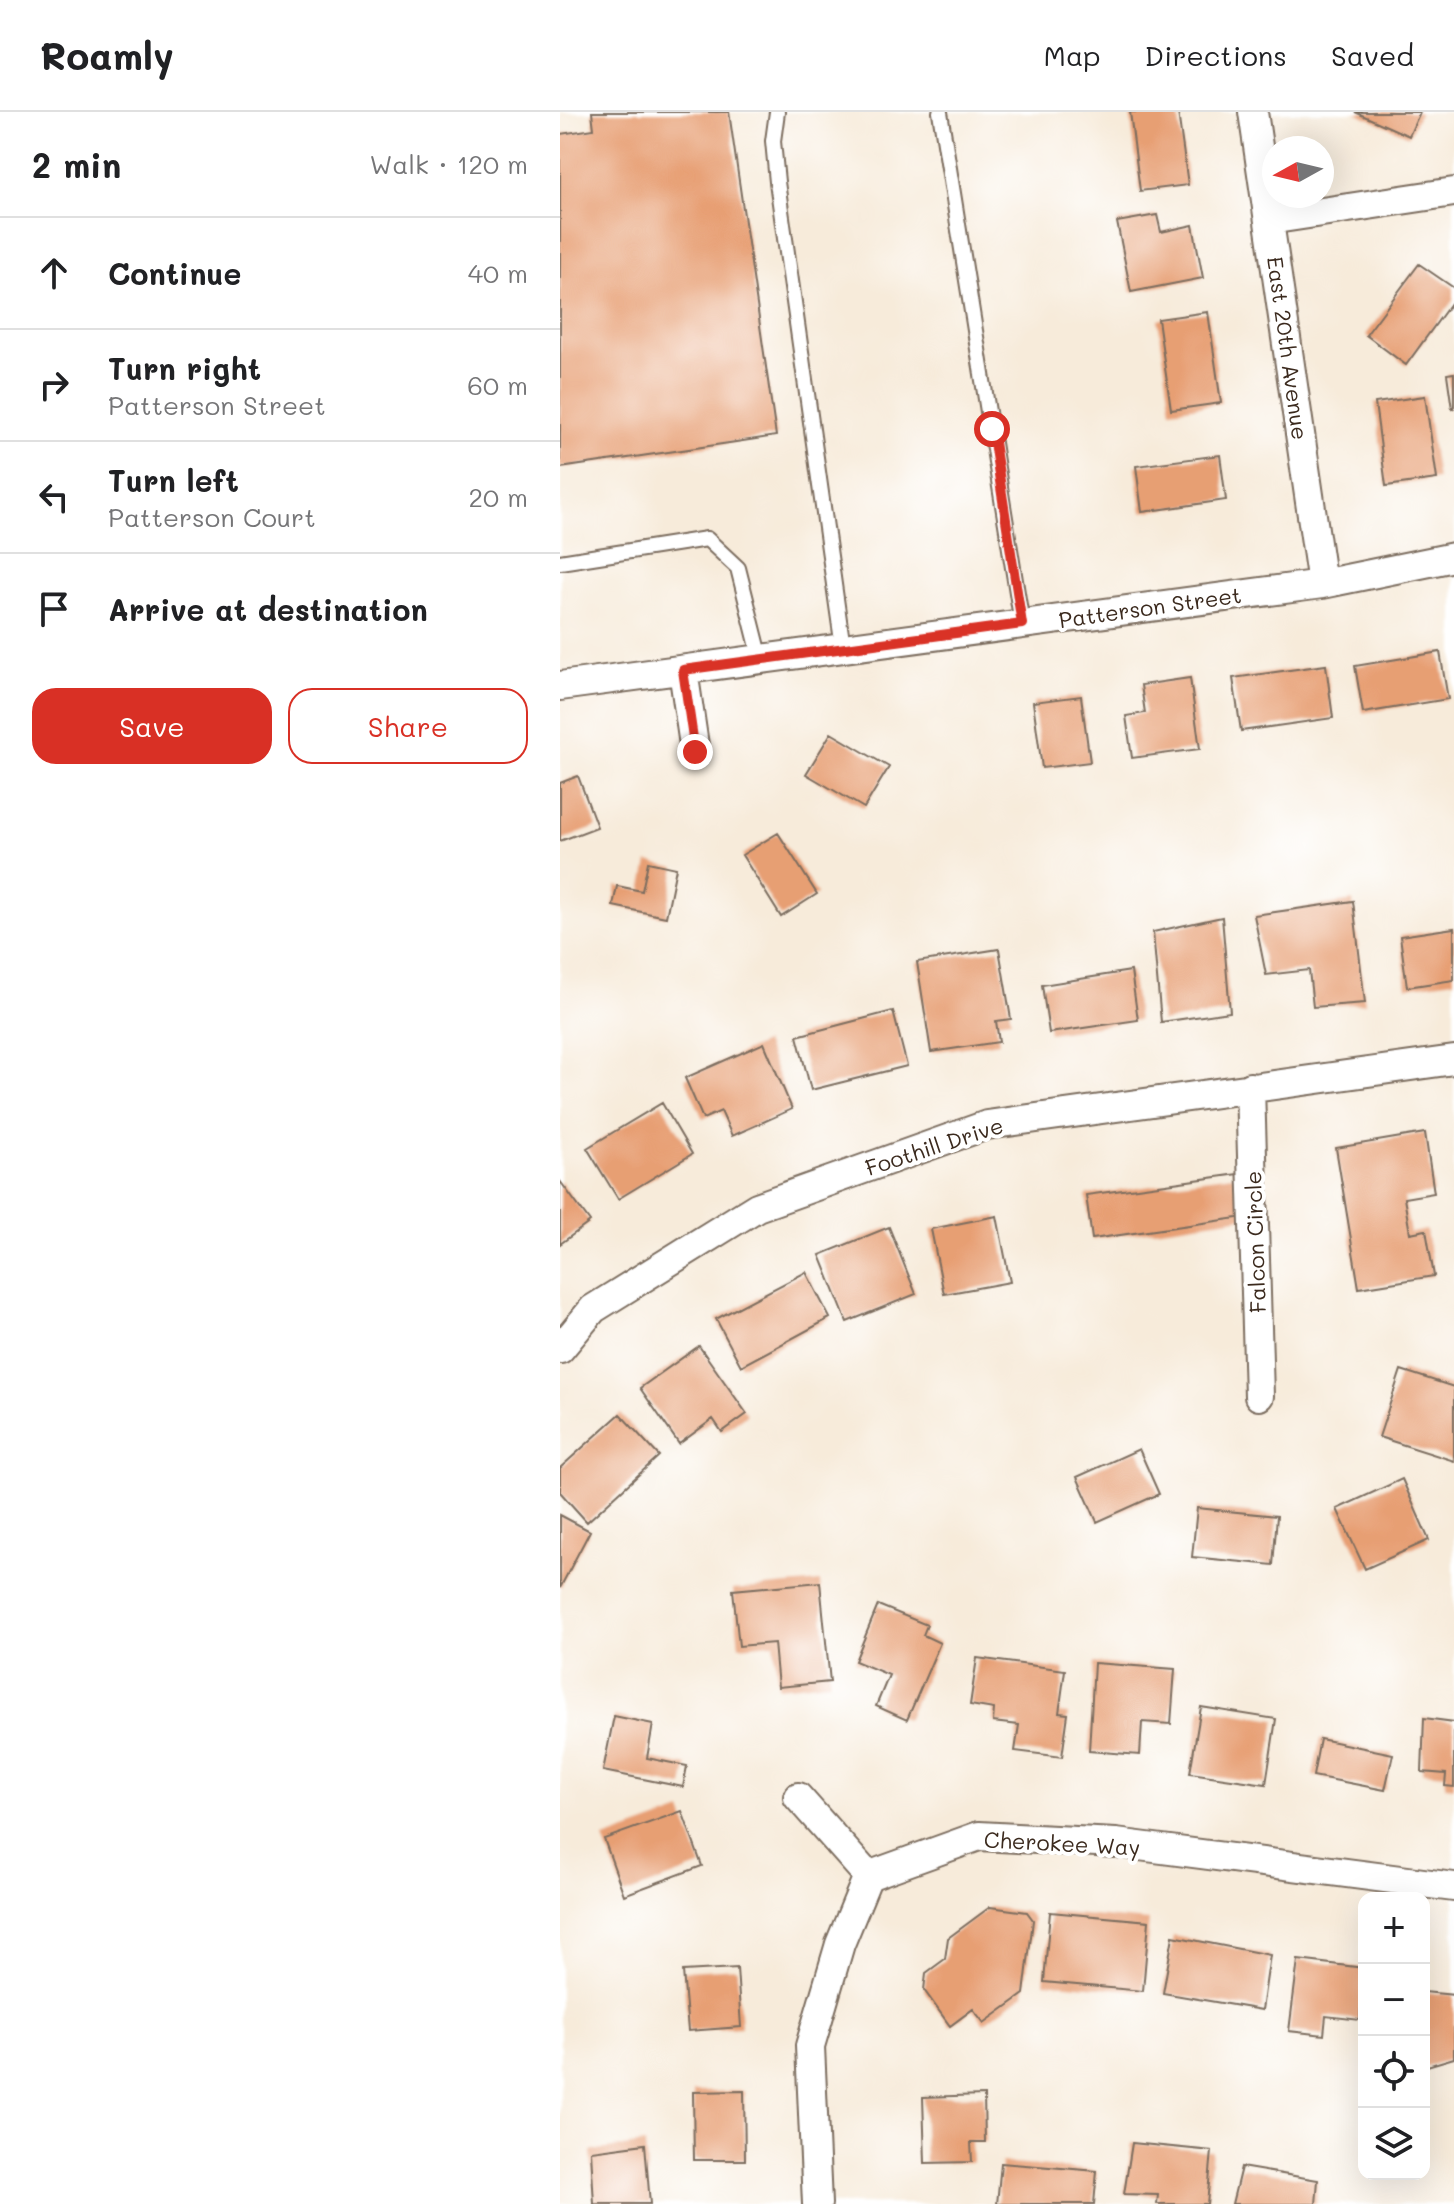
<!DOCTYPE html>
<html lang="en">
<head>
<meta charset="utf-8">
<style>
  body { margin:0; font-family:Mali,sans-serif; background:#f2f2f2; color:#202124 }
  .controls { position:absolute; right:24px; bottom:24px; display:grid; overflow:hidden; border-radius:16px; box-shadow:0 8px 32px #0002 }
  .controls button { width:72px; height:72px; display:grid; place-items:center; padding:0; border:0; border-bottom:2px solid #e0e0e0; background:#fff; color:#202124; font:40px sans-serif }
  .compass { position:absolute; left:702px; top:24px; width:72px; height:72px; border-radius:50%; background:#fff; box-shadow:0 8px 32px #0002; rotate:262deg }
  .stop { position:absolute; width:24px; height:24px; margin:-18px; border:6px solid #d93025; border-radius:50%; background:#fff }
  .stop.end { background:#d93025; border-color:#fff; box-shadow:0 2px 8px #0008 }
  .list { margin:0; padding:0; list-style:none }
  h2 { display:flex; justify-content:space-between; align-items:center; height:104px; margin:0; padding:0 32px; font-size:34px }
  h2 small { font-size:26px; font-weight:400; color:#757577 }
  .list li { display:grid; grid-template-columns:52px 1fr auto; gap:24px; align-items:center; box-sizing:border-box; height:112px; padding:0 32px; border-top:2px solid #e0e0e0 }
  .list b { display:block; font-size:30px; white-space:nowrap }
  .list p { margin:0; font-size:26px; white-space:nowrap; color:#757577 }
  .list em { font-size:26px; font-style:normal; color:#757577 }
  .actions { display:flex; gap:16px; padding:24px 32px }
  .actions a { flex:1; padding:18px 0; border:2px solid #d93025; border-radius:24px; text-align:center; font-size:28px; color:#d93025 }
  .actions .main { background:#d93025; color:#fff }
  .icon { flex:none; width:44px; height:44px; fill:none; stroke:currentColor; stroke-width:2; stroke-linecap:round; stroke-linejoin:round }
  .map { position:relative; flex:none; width:894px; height:2092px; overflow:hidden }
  header { display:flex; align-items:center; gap:48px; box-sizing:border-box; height:112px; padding:0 40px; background:#fff; border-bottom:2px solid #e0e0e0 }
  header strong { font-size:38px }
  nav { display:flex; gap:44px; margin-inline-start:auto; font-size:28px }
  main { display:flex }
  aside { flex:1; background:#fff }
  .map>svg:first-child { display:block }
  .building { fill:#e79f73 }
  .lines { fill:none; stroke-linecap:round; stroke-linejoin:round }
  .service-casing { stroke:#7d6e60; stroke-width:18 }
  .minor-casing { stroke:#7d6e60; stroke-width:32 }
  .service { stroke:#fff; stroke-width:14 }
  .minor { stroke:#fff; stroke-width:28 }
  .route { stroke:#d93025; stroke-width:10 }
  .labels { text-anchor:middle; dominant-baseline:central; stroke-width:8; stroke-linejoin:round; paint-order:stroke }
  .street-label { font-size:22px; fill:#3b2a1e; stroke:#fff }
</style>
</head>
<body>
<header>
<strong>Roamly</strong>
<nav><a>Map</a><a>Directions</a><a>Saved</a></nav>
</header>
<main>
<aside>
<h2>2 min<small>Walk · 120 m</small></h2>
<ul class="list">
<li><svg class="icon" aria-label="ahead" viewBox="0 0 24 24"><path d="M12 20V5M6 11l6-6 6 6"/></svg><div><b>Continue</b></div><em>40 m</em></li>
<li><svg class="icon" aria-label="right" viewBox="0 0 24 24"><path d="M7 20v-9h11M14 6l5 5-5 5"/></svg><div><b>Turn right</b><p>Patterson Street</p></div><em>60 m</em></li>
<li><svg class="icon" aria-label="left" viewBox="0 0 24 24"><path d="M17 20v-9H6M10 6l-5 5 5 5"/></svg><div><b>Turn left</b><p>Patterson Court</p></div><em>20 m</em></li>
<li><svg class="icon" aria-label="arrive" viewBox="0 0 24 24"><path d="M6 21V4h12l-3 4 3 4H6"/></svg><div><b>Arrive at destination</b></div></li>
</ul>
<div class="actions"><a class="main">Save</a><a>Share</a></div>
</aside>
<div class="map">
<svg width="894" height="2092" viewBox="0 0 894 2092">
  <rect width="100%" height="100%" fill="#fff"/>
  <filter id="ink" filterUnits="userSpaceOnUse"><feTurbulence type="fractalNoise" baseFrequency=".0125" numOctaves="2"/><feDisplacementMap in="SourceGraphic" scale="16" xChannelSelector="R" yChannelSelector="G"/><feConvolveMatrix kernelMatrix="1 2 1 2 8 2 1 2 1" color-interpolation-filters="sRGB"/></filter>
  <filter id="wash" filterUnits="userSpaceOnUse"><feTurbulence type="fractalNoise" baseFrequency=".006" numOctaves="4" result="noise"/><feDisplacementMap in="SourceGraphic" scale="32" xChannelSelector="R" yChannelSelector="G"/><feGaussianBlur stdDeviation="1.8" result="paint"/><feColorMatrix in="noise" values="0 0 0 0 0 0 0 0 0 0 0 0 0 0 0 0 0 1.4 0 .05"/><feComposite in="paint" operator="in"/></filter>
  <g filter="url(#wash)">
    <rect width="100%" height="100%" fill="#f7ebda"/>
    <g id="blocks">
      <path class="building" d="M32 0H169L216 324 0 356V22L34 17Z
        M570 0H618L628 73 580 79Z
        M795 0H860L849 24Z
        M597 103 601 120 633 113 643 166 571 180 557 110Z
        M859 152 894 176V187L846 253 806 223Z
        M648 200 661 291 611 298 598 207Z
        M894 261V296L892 297 887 262Z
        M865 284 877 367 826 374 815 291Z
        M660 343 666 388 582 400 576 354Z
        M880 540 888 587 803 601 795 554Z
        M766 553 773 606 681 619 673 566Z
        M630 566 640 637 572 646 566 604 585 601 581 573Z
        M521 584 530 650 482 656 473 590Z
        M271 621 329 655 304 696 246 662Z
        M18 664 37 715 0 729V671Z
        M218 721 257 782 221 805 182 743Z
        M88 750 116 756 106 805 53 794 57 774 82 779Z
        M793 789 805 891 753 895 749 858 706 863 694 803Z
        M662 805 670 900 601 910 593 820Z
        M894 816V868L847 875 840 824Z
        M439 837 451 907 436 909 439 930 371 940 357 850Z
        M571 859 578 908 489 921 482 873Z
        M333 899 347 954 251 978 237 924Z
        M204 931 232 997 172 1024 161 999 143 1007 125 966Z
        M102 991 132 1042 58 1087 27 1036Z
        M865 1021 874 1081 844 1086 850 1121 866 1118 874 1164 799 1176 776 1036Z
        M679 1062 685 1105 532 1127 526 1083Z
        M0 1069 30 1110 0 1132Z
        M437 1104 450 1170 384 1182 371 1117Z
        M329 1115 356 1182 287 1210 260 1143Z
        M246 1160 270 1206 181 1254 156 1207Z
        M139 1234 187 1302 162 1320 153 1307 119 1332 80 1276Z
        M841 1258 894 1275V1349L819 1325Z
        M60 1302 99 1344 27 1410 0 1380V1356Z
        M579 1337 599 1382 537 1410 517 1365Z
        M842 1367 869 1428 805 1457 777 1397Z
        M637 1396 717 1404 713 1453 632 1445Z
        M0 1403 30 1419 0 1476Z
        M260 1470 270 1570 218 1575 214 1531 179 1534 173 1478Z
        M318 1493 367 1513 363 1523 380 1531 347 1608 316 1594 329 1563 295 1549Z
        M417 1546 505 1558 499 1601 508 1602 502 1645 455 1639 459 1613 433 1610 434 1597 410 1593Z
        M534 1551 615 1557 611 1612 582 1610 580 1643 529 1639Z
        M641 1595 716 1607 706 1672 630 1661Z
        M54 1604 93 1612 87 1646 127 1654 123 1675 43 1659Z
        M864 1606 894 1610V1675L885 1674 886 1662 862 1660Z
        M760 1627 833 1642 825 1678 753 1664Z
        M122 1699 142 1754 64 1783 44 1727Z
        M430 1795 467 1800 473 1808 464 1882 424 1911 413 1897 390 1914 364 1878 366 1861 385 1847 388 1826Z
        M490 1800 589 1809 583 1879 484 1870Z
        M613 1824 710 1843 702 1898 603 1881Z
        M738 1848 804 1856 800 1908 766 1904 764 1923 729 1919Z
        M177 1856 181 1915 128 1919 123 1859Z
        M864 1880 894 1883V1946L864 1955Z
        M184 1979 185 2048H134L133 1980Z
        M424 1983 425 2030H411L412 2050 365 2051 363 1985Z
        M572 2031 652 2039 647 2092H597L598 2083 564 2082Z
        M85 2032 90 2092H34L31 2039Z
        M441 2051 537 2059 534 2092H437Z
        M681 2055 758 2068 756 2092H672Z"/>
    </g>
  </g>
  <g filter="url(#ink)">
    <use href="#blocks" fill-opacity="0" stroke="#7d6e60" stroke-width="2"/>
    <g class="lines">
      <defs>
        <path id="service" d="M217 0 213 29 217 70 283 536
          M380 0 462 512
          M0 450 147 427 178 456 201 547"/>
        <path id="minor" d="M693 0 762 472
          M709 108 894 80
          M123 558 135 640
          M0 574 762 472 894 445
          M690 975 699 1284
          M0 1237 33 1197 197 1095 427 1013 894 948
          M238 1685 308 1764
          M257 2092 250 1934 280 1832 308 1764 419 1724 556 1731 894 1775"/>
      </defs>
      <use href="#service" class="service-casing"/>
      <use href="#minor" class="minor-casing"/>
      <use href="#service" class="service"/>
      <use href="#minor" class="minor"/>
    </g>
  </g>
  <g class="lines" filter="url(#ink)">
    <path class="route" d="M135 640 123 558 462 512 432 317"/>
  </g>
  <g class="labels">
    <g class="street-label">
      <text transform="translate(728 236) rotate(82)">East 20th Avenue</text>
      <text transform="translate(590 495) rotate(-8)">Patterson Street</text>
      <text transform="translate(374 1034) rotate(-18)">Foothill Drive</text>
      <text transform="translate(695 1130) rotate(-92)">Falcon Circle</text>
      <text transform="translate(502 1731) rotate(3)">Cherokee Way</text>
    </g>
  </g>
</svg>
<div class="controls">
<button>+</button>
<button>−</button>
<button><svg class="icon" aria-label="locate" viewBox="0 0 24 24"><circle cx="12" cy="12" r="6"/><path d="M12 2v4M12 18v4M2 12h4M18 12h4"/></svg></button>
<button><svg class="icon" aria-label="layers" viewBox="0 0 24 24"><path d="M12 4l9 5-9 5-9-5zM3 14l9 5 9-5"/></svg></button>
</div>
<svg class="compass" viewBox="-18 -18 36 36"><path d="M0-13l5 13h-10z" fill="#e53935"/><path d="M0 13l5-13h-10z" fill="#757577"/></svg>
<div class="stop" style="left:432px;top:317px"></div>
<div class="stop end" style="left:135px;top:640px"></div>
</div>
</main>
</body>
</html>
